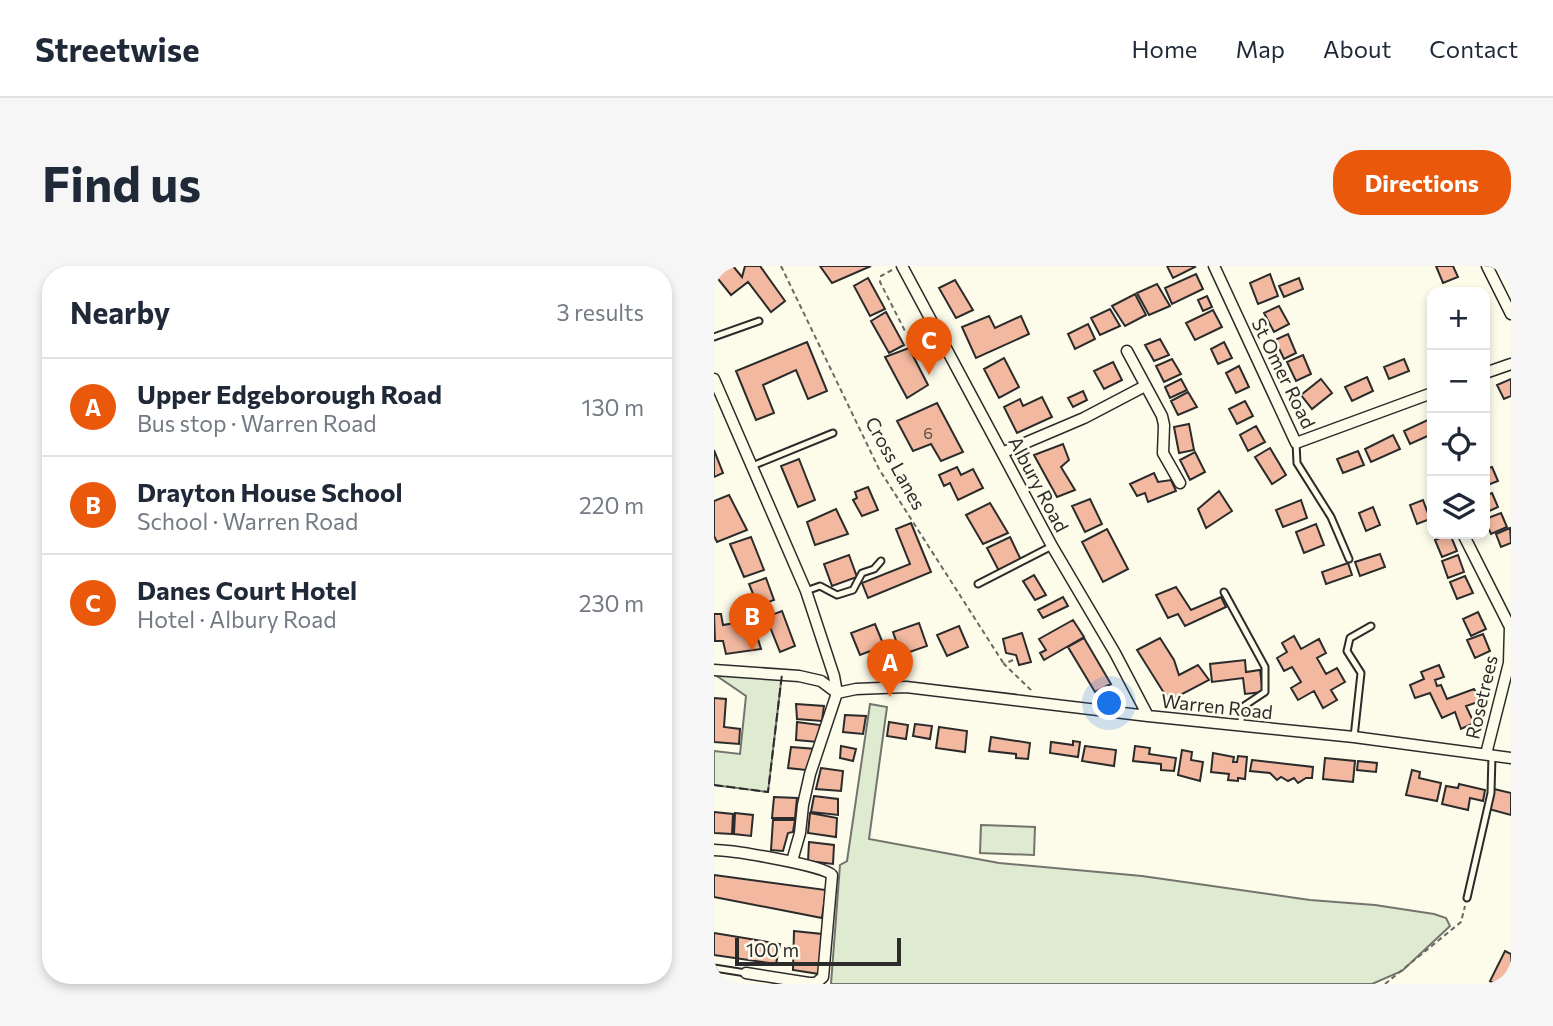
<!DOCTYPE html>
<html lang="en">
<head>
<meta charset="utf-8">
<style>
  body { margin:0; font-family:Commissioner,sans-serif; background:#f6f6f7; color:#1f2937 }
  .controls { position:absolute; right:21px; top:21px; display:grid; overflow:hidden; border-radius:14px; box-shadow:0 4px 10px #0003 }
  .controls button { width:63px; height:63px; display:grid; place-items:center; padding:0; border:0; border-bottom:2px solid #e0e1e3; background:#fff; color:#1f2937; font:35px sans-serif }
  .scale { position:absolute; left:21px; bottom:18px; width:166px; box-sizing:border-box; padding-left:7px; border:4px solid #2b2b2b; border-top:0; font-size:19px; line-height:24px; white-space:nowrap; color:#2b2b2b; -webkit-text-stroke:5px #fdfbea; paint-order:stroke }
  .you { position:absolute; left:396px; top:438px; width:24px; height:24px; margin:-18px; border:5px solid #fff; border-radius:50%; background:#1a73e8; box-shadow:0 0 0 10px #1a73e833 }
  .badge { display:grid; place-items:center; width:46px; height:46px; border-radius:50%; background:#ea580c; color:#fff; font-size:23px; font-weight:700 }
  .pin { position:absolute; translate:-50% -58px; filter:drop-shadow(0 2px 4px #0008) }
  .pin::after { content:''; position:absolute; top:37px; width:24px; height:21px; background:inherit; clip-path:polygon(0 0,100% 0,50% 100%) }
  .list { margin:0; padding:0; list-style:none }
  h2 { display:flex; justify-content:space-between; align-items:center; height:91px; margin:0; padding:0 28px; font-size:30px }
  h2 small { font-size:23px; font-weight:400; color:#747a83 }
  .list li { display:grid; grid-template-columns:46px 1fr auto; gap:21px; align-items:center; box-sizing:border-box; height:98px; padding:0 28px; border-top:2px solid #e0e1e3 }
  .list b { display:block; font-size:26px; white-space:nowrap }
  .list p { margin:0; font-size:23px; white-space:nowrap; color:#747a83 }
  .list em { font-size:23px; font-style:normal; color:#747a83 }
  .icon { flex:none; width:38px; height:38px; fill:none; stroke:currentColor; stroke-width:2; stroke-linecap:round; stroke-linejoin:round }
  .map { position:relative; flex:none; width:797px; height:718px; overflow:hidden; border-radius:28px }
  header { display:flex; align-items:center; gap:42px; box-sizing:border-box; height:98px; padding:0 35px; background:#fff; border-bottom:2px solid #e0e1e3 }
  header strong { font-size:33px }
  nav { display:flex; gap:38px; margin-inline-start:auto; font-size:24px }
  .intro { display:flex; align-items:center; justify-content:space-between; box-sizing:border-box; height:168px; padding:0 42px }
  h1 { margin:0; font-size:49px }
  .button { padding:18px 32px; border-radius:28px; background:#ea580c; color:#fff; font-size:24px; font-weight:700 }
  main { display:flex; gap:42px; padding:0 42px }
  aside { flex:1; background:#fff; border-radius:28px; box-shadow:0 4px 10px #0003 }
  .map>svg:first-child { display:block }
  .green { fill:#deebd1; stroke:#74746e; stroke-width:2 }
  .building { fill:#f2b8a0; stroke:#2b2b2b; stroke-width:2 }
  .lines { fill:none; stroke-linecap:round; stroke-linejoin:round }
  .service-casing { stroke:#2b2b2b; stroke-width:9 }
  .minor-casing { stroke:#2b2b2b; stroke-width:13 }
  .path { stroke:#6a6964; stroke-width:2; stroke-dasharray:5 3.5; stroke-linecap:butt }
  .service { stroke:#fdfbea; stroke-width:5 }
  .minor { stroke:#fdfbea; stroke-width:10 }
  .fence { stroke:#2b2b2b; stroke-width:2; stroke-dasharray:9 3.5; stroke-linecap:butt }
  .labels { text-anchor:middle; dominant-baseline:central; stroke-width:5; stroke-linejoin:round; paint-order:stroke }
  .number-label { font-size:16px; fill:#5d4e48 }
  .street-label { font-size:19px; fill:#2b2b2b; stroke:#fdfbea }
</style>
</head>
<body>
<header>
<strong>Streetwise</strong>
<nav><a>Home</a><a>Map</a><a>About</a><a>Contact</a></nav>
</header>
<div class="intro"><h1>Find us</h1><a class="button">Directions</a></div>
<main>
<aside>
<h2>Nearby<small>3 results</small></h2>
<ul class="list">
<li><span class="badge">A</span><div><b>Upper Edgeborough Road</b><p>Bus stop · Warren Road</p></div><em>130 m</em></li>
<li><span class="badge">B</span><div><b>Drayton House School</b><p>School · Warren Road</p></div><em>220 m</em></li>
<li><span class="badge">C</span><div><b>Danes Court Hotel</b><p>Hotel · Albury Road</p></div><em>230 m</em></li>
</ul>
</aside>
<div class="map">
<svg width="797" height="718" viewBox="0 0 797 718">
  <rect width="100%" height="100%" fill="#fdfbea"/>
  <path class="green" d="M0 408H68L54 526 0 519V485L26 488 32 430Z
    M156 438 173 441 155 573 285 597 428 610 596 634 661 639 720 648 732 652 736 660 688 705 658 718H117L126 599 133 595Z
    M267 559 321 561 320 589 266 587Z"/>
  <path class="building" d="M2 0H19L28 11 31 0H46L71 35 57 46 34 16 17 29 0 8Z
    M106 0H157L118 17Z
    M453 0H480L481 1 459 12Z
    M722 0H739L744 11 729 17Z
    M482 8 489 23 458 38 451 22Z
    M556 8 564 30 544 38 536 17Z
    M154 12 171 43 156 50 140 20Z
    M585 12 589 23 570 31 565 20Z
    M241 14 259 44 242 52 225 22Z
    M443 18 456 40 435 49 423 27Z
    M421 28 432 49 411 60 398 40Z
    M493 30 498 41 489 45 484 34Z
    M565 40 575 58 560 66 550 47Z
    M396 43 406 60 386 69 377 52Z
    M499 44 508 61 481 74 472 57Z
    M172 46 190 79 175 87 157 55Z
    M275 50 281 62 307 50 315 68 262 92 248 61Z
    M374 58 381 73 361 83 354 68Z
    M574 68 582 87 570 93 561 74Z
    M446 73 455 89 440 95 431 79Z
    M93 76 113 125 94 133 82 104 49 119 60 147 42 154 22 105Z
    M510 76 518 92 504 98 497 83Z
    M195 82 214 119 193 132 171 91Z
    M589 89 597 108 582 115 573 96Z
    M290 92 305 121 285 132 270 103Z
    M458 93 467 108 450 116 442 100Z
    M690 93 695 105 675 113 670 101Z
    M399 96 408 114 390 123 380 105Z
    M525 100 535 121 522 127 512 107Z
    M653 111 659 125 638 135 631 121Z
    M467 113 473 124 456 132 451 121Z
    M607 113 618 127 598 143 587 129Z
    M797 113V130L790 133 783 119Z
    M369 125 373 134 359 141 354 132Z
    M474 126 483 141 464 149 457 135Z
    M328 131 338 151 303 167 290 141 306 133 309 140Z
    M531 135 539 150 523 158 515 143Z
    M223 137 249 186 227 195 217 178 199 185 183 155Z
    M718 152V168L696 178 690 165Z
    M475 158 480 184 465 187 460 161Z
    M542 160 551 176 534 185 526 169Z
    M679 169 686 183 657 196 651 183Z
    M349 178 355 194 347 201 361 224 343 231 320 189Z
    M556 182 572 209 558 218 541 191Z
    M0 184 9 207 0 211Z
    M644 185 650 199 629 207 623 193Z
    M481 186 491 206 476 214 466 194Z
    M85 193 101 234 84 241 67 200Z
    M243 201 247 209 259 203 269 222 244 234 236 217 230 220 225 209Z
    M778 201 784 215 771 220V203Z
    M440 207 444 216 457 214 462 225 434 236 431 227 423 230 416 218Z
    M154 221 164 244 148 250 139 234 143 232 141 226Z
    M505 225 518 245 492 262 484 243Z
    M778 227 784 241 771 247V230Z
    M15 229 33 264 3 276 0 270V235Z
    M376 233 388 258 371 266 358 240Z
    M587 234 593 252 569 261 562 244Z
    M709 234 716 253 703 258 696 239Z
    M276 237 294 267 269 278 252 249Z
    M659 241 666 259 652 265 645 247Z
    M122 243 134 268 101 279 93 256Z
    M787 247 793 261 777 268 771 253Z
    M197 257 217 306 154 332 148 317 196 298 182 263Z
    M602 258 610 279 590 287 582 266Z
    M796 262 797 277 787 281 782 268Z
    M393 263 414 303 389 316 368 276Z
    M736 268 743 285 728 291 721 274Z
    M37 271 50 304 30 311 16 278Z
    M296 271 307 294 285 305 273 282Z
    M666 288 671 301 646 310 641 296Z
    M135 289 143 311 118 320 110 298Z
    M744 289 750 306 734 312 728 295Z
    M634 297 638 309 612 318 608 306Z
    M320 309 332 329 321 334 309 315Z
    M751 310 759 327 743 333 736 316Z
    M52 312 60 334 44 340 35 318Z
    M462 321 477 344 507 331 512 341 471 360 464 348 454 352 442 329Z
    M349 331 354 340 329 352 324 344Z
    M68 345 81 380 66 386 52 351Z
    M764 346 772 363 757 370 749 353Z
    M0 348H7L9 359 38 354 47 383 12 388 9 375H1Z
    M359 354 370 371 330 394 326 387 332 384 325 373Z
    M205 357 213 380 187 389 179 366Z
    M161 358 170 380 146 389 137 367Z
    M245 360 254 381 233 390 223 369Z
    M308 367 317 396 305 399 302 389 292 387 289 373Z
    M769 368 776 385 761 392 753 374Z
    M580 370 587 383 605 373 612 387 603 392 612 408 623 402 631 416 617 424 623 434 609 442 600 425 584 434 577 422 587 416 578 401 570 405 563 392 573 386 568 377Z
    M370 372 397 418 381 426 354 381Z
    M446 372 460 394 465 409 484 399 495 414 455 435 423 384Z
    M531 394 532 406 546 404 549 426 531 428 529 412 498 416 496 398Z
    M725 399 730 411 721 414 723 420 727 419 733 433 760 423 767 435 752 440 760 457 747 463 741 446 728 452 716 427 701 432 696 419 710 413 707 406Z
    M0 432 12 433 10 461 26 463 25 478 0 476Z
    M82 438 110 440 108 455 83 453Z
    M131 449 152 450 149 468 129 466Z
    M83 456 106 459 104 476 82 474Z
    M175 456 194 459 192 473 173 470Z
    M201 458 218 460 216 473 199 470Z
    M225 461 253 465 251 486 222 482Z
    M277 471 316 477 314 493 302 492V488L275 485Z
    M359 475 366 476 364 491 336 487 337 476 359 479Z
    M127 480 142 483 139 495 126 492Z
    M371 480 402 484 400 500 368 495Z
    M421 480 436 482 435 488 462 492 460 505 447 504V498L419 495Z
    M77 481 102 483 92 504 74 502Z
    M468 484 478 486 477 494 489 496 486 515 464 509Z
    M499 487 520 491 519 496H523L524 490 533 491 531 513 524 512V515L514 514 515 508 497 506Z
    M611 492 641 495 639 516 609 513Z
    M538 494 599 501 598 512H592L584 517 580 512 574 515 567 511 563 514 556 507 536 505Z
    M644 495 663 497 662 506 643 504Z
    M107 502 129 505 127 525 102 523Z
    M698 504 706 506 705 512 727 517 723 535 692 529Z
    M745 518 771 524 769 535 756 532 754 544 728 538 732 520 744 522Z
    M780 523 797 527V549L775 543Z
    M100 530 124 533V549L97 546Z
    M60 531 83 532 81 552H58Z
    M0 546 19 548 18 568 0 567Z
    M21 547 39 549 37 570 20 568Z
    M96 547 123 552 122 571 94 567Z
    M59 554H81L79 566 74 567 69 585 57 584Z
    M95 576 120 579 119 598 94 595Z
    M0 609 112 624 108 652 0 631Z
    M80 665 108 668 105 708 79 704Z
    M0 667 66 678 62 698 0 689Z
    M791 685 797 688V718H781L776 715Z"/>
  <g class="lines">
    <defs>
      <path id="service" d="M0 71 45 55
        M582 177 583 197 617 251 635 293
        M38 200 119 167
        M264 318 338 280
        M92 325 106 320 123 329 139 324 148 307 160 303 167 295
        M510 326 551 401V426L530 440 526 459
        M640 471 647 407 633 385 636 372 657 360
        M753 632 777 527 778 489
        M0 702 32 707"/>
      <path id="minor" d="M188 0 338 280 401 387 434 450
        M500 0 582 177 718 127
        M773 0 797 48
        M413 85 448 150 450 159 449 187 466 217
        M771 107 797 98
        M0 113 92 325 120 410 123 427 96 508 89 539 86 567 78 595
        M290 186 370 152 431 120
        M749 268 796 361 795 397 772 488
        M0 404 85 410 107 415 123 427 142 423 192 421 434 450 640 471 797 492
        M0 584C17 584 109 599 118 609L109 711 102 717H95L32 707"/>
    </defs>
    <use href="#service" class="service-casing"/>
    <use href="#minor" class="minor-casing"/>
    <path class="path" d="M67 0 165 203 290 398
      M178 4 167 10 166 16 191 65 198 68 211 62
      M299 394 290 398 318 425
      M671 718 747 656 751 640"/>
    <use href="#service" class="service"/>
    <use href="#minor" class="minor"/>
    <path class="fence" d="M0 519 54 526 68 408"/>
  </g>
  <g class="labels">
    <g class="number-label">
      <text x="214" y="166">6</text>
    </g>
    <g class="street-label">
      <text transform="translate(570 107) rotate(64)">St Omer Road</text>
      <text transform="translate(182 197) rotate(61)">Cross Lanes</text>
      <text transform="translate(325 218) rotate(62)">Albury Road</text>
      <text transform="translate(767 431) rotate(-77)">Rosetrees</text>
      <text transform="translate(503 440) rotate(6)">Warren Road</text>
    </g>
  </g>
</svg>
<div class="controls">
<button>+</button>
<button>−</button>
<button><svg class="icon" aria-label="locate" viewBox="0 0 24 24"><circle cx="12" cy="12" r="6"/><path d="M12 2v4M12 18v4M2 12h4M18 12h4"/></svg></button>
<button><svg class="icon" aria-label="layers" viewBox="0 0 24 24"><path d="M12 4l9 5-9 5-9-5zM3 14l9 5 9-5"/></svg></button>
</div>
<div class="scale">100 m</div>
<div class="you"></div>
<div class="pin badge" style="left:176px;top:431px">A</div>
<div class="pin badge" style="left:38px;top:385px">B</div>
<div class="pin badge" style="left:215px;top:109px">C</div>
</div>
</main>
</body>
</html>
